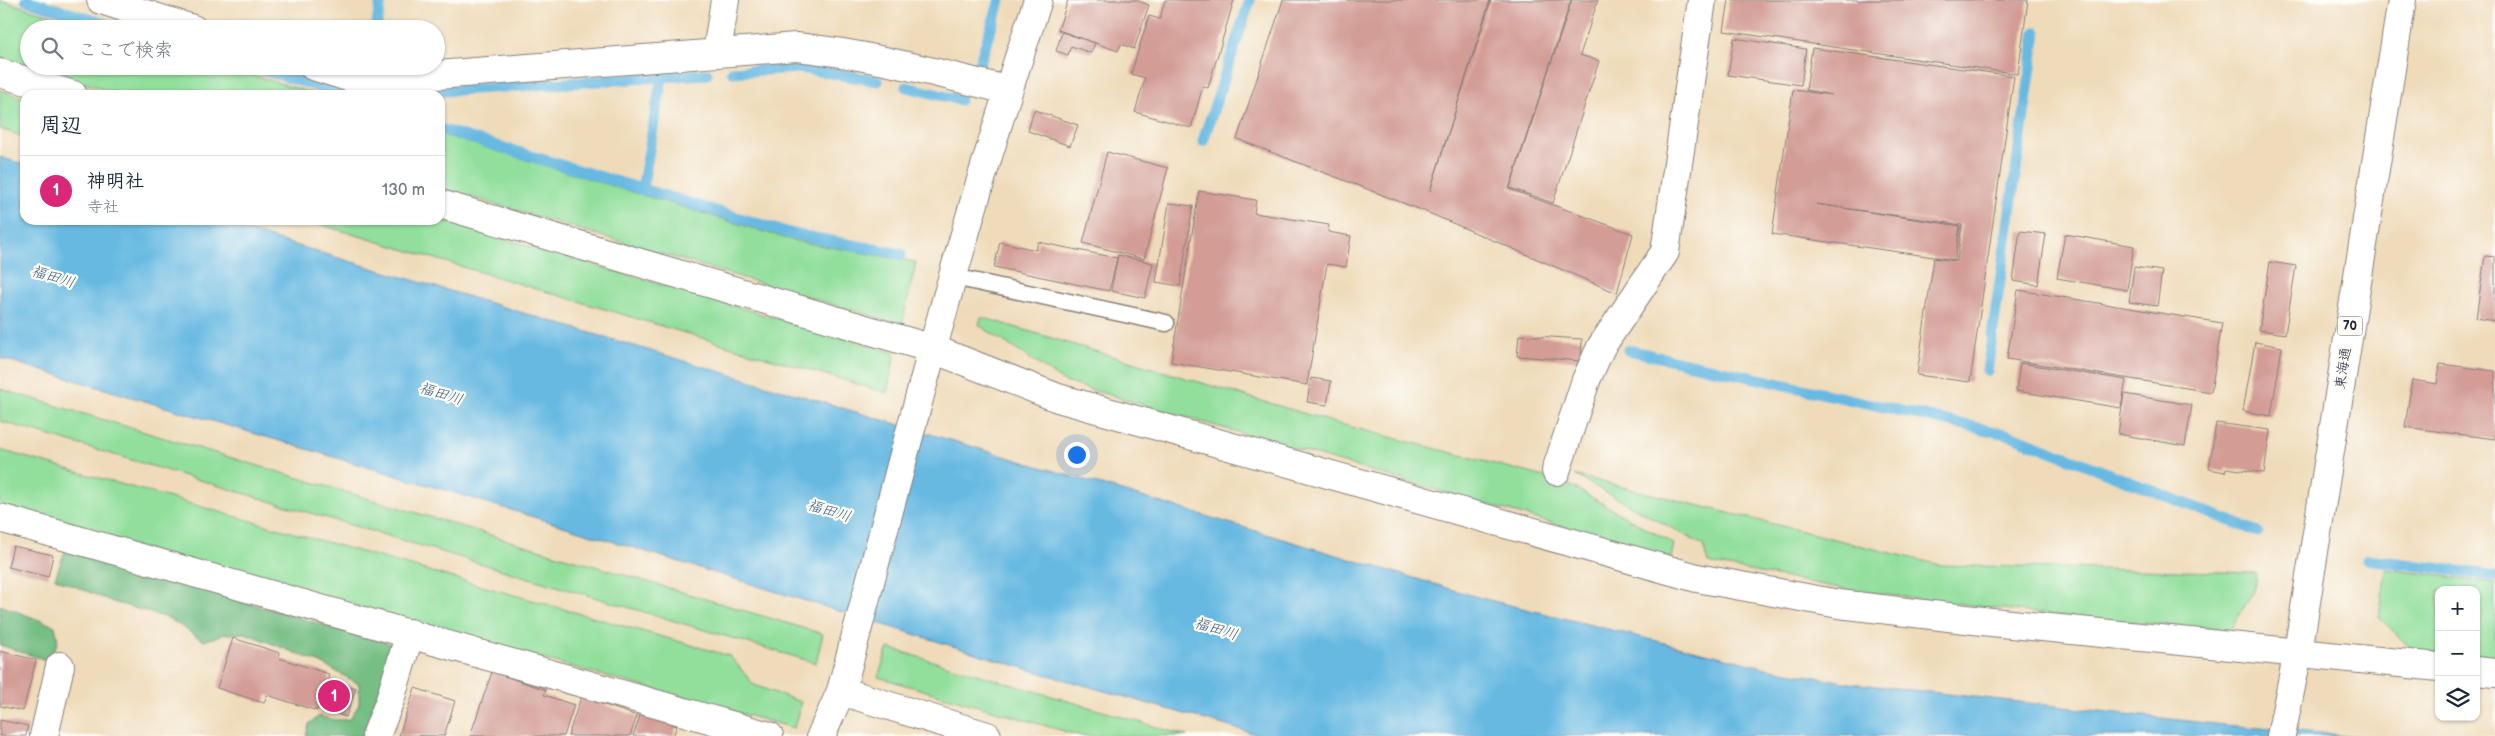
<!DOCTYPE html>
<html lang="ja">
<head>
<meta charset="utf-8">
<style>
  body { margin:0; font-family:"Balsamiq Sans","Klee One",sans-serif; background:#f2f2f3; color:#1f2937 }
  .controls { position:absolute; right:15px; bottom:15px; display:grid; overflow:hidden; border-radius:10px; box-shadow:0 1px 4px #0004 }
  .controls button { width:45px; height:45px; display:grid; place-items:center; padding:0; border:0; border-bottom:1px solid #e0e1e3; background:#fff; color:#1f2937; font:25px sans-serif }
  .you { position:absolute; left:1076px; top:454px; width:18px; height:18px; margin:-12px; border:4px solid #fff; border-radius:50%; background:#1a73e8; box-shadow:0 0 0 8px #1a73e833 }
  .badge { display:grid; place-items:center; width:32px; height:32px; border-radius:50%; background:#db2777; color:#fff; font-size:16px; font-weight:700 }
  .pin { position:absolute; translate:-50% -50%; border:2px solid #fff; box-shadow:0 1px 5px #0006 }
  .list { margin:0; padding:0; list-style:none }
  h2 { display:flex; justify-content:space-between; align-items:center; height:65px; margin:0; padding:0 20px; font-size:21px }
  h2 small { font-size:16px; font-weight:400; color:#747a83 }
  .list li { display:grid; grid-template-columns:32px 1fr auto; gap:15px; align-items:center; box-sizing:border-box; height:70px; padding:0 20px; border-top:1px solid #e0e1e3 }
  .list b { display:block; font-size:19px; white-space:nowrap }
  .list p { margin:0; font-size:16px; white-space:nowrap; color:#747a83 }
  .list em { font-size:16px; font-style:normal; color:#747a83 }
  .icon { flex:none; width:28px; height:28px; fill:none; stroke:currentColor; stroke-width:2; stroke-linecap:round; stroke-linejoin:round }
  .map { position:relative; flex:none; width:2495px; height:736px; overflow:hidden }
  .search { position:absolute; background:#fff; box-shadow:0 1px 4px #0004; left:20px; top:20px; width:425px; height:55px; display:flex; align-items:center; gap:12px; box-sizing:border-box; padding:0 18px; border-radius:28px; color:#747a83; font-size:19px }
  .panel { position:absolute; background:#fff; box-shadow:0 1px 4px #0004; left:20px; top:90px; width:425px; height:135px; border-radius:15px }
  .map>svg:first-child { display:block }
  .green { fill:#92df9c; stroke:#5a806c }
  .forest { fill:#75be84; stroke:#4c7060 }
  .water { fill:#67b9e2; stroke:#446e8e }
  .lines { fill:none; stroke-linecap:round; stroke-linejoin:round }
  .stream { stroke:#67b9e2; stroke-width:11 }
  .building { fill:#d39d96 }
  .lane-casing { stroke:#887e7a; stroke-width:19 }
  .street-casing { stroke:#887e7a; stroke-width:30 }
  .primary-casing { stroke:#887e7a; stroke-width:30 }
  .lane { stroke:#fff; stroke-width:16 }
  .street { stroke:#fff; stroke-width:28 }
  .primary { stroke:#fff; stroke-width:28 }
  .labels { text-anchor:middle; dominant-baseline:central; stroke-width:4.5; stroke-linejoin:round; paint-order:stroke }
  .shield { fill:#fdfcf7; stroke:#646373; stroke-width:1 }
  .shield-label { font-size:12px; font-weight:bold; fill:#22223b }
  .street-label { font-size:14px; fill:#22223b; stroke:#fdfcf7 }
  .water-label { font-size:15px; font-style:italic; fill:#3e5e7e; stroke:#fdfcf7 }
</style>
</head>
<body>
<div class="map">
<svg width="2495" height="736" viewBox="0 0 2495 736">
  <rect width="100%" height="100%" fill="#fdfcf7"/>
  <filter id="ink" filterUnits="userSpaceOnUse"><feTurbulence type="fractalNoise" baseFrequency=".02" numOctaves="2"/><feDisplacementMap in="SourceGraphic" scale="10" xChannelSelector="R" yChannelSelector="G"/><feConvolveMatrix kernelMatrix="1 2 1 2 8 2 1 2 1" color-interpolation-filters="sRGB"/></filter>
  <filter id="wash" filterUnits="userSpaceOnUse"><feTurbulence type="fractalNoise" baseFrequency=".0096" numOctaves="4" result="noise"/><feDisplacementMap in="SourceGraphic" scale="20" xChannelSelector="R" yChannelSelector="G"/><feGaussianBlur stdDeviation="1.12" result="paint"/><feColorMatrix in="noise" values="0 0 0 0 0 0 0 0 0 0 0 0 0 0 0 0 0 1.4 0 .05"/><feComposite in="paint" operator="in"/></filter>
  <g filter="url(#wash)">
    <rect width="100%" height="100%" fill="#efdbba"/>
    <path class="green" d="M0 0 96 29H29V66H222L319 95H124L0 58Z
      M0 90 25 98V137L0 129Z
      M440 134 795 241 916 262 902 325 440 188Z
      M305 220H440L895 353 887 393Z
      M981 317 1336 423 1545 477 1573 487 1674 544 1671 558 1065 382 979 325Z
      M0 389 823 634 816 663 0 421Z
      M0 450 730 656 754 685 801 702 794 728 0 509Z
      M1574 475 1940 565 2256 573 2254 591 2230 630 2070 617 1855 591 1708 563 1703 545Z
      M2386 569 2495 583V659L2476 657V590H2439V653L2413 651 2379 617Z
      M888 648 1187 736H1081L878 677Z"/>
    <path class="forest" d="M65 551 398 646 364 736H306L309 724 319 716 335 720 350 719 359 704V684L321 663 245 633 225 634 204 641 168 618 113 602 55 578Z
      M0 605 55 626 58 641 49 661 0 645Z"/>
    <path class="water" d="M0 157 25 165V220H211L1481 598 1771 669 1850 683 2224 725 2357 736H1262L1027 669 475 499 0 358Z"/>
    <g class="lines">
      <path class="stream" d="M26 0 123 29
        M376 29 381 0
        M250 66 347 95
        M978 68 1000 0
        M732 72 801 68 878 81
        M906 87 960 100
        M381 95 707 74
        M440 129 793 234 901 254
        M1203 141 1250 0
        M642 190 662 77
        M1628 350 2010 435 2258 532
        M1987 371 2036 32
        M2367 559 2495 576"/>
    </g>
    <g id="blocks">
      <path class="building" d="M1068 0H1136L1149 5 1134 49 1121 44 1118 51 1058 30Z
        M1165 0H1234L1208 88 1203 86 1191 128 1135 112 1145 78 1131 74 1149 16 1160 19Z
        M1283 0H1490L1430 191 1491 0H1571L1509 189 1633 234 1617 293 1424 211 1237 139Z
        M1572 0H1598L1580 55 1599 61 1553 203 1510 188Z
        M1729 0H2028L2018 74 1724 31Z
        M1062 32 1095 43 1091 53 1071 46 1068 55 1056 51Z
        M1734 38 1806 49 1801 85 1728 75Z
        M1812 48 2014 76 1970 382 1917 375 1934 258 1957 261 1962 225 1816 204 1960 226 1955 260 1772 234 1793 90 1832 95 1806 90Z
        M1034 110 1078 125 1070 146 1028 131Z
        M1107 152 1168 168 1144 259 1083 243Z
        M1199 191 1256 200 1254 213 1329 225 1328 232 1351 236 1346 267 1327 264 1307 385 1171 362Z
        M1169 203 1193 206 1180 286 1156 282Z
        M2020 231 2046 234 2038 285 2013 281Z
        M2065 234 2134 246 2127 290 2057 278Z
        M1000 242 1036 250 1038 242 1117 258 1109 291 994 267Z
        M1118 255 1153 263 1145 298 1111 291Z
        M2485 256 2495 257V321L2476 318Z
        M2270 262 2296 266 2285 334 2259 330Z
        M2134 267 2162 271 2157 306 2129 302Z
        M2018 290 2222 323 2211 392 2007 359Z
        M1519 335 1582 339 1581 361 1517 356Z
        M2255 342 2282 347 2271 416 2243 411Z
        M2020 363 2126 380 2121 408 2016 391Z
        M2440 364 2495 371V439L2405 427 2412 380 2437 384Z
        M1311 378 1331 381 1327 405 1307 402Z
        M2124 394 2192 405 2185 446 2118 434Z
        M2216 423 2270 430 2264 473 2226 468 2225 472 2209 469Z
        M13 546 53 555 48 577 8 567Z
        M233 638 280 653 279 658 329 674 328 679 356 688 346 717 318 707 317 711 267 695 264 703 217 688Z
        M0 651 36 660 23 711 0 706Z
        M492 672 546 690 544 695 574 705 564 736H470Z
        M415 688 455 701 444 736 399 735Z
        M581 697 637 716 630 736H568Z
        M641 713 677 726 673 736H633Z
        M0 720 28 726 26 736H0Z"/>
    </g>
  </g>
  <g filter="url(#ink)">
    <use href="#blocks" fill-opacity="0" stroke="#887e7a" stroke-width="1"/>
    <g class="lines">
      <defs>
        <path id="lane" d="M954 277 1166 323"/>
        <path id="street" d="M101 0 193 29
          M717 52 725 0
          M313 66 360 81 796 47C868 54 937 73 1007 90
          M0 73 73 95
          M440 204 933 349 1058 398 1697 578 1839 604 1991 622 2439 667
          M1556 471 1586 380 1601 347 1665 252 1702 0
          M0 518 769 736
          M2476 671 2495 673
          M841 691 987 736
          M44 736 60 666
          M376 736 390 700 410 633
          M821 736 841 691C903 460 961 227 1038 0"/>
        <path id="primary" d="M2281 736 2298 652 2402 0"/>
      </defs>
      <use href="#lane" class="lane-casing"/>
      <use href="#street" class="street-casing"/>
      <use href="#primary" class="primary-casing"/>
      <use href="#lane" class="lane"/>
      <use href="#street" class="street"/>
      <use href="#primary" class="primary"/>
    </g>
  </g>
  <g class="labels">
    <rect class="shield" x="2337.5" y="316.5" width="25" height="19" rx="4"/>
    <g class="shield-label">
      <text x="2350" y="326">70</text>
    </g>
    <g class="street-label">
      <text transform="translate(2343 368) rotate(-81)">東海通</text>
    </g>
    <g class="water-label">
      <text transform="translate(53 277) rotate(17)">福田川</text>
      <text transform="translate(441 394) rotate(17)">福田川</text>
      <text transform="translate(829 511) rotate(17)">福田川</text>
      <text transform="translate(1216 629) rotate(17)">福田川</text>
    </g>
  </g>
</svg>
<div class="controls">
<button>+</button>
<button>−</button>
<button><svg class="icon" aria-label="layers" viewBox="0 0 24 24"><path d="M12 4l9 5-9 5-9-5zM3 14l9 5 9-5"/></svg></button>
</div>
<div class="you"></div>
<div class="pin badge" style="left:334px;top:696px">1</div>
<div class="search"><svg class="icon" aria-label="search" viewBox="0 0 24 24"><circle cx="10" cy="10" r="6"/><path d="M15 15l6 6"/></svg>ここで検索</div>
<section class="panel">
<h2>周辺<small></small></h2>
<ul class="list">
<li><span class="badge">1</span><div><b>神明社</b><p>寺社</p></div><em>130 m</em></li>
</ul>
</section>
</div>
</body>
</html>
